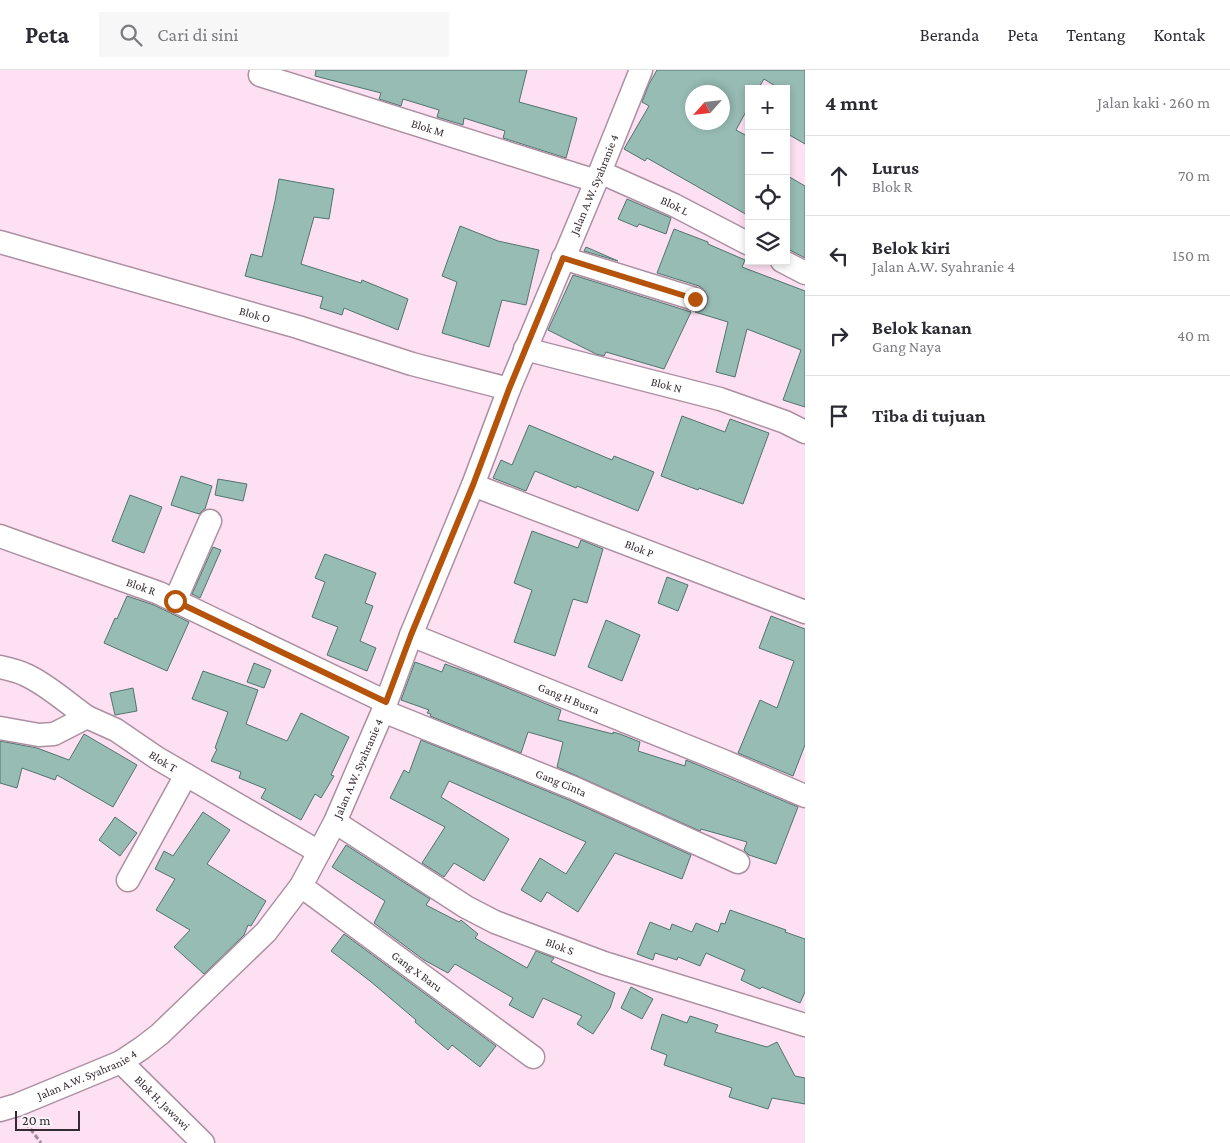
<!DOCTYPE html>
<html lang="id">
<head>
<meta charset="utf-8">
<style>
  body { margin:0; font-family:"Crimson Pro",serif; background:#f7f7f7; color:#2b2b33 }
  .controls { position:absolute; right:15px; top:15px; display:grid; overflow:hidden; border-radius:0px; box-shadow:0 2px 8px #0003 }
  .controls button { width:45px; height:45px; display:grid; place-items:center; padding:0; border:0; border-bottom:1px solid #e1e1e2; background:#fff; color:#2b2b33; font:25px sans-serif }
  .compass { position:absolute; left:685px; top:15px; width:45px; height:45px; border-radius:50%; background:#fff; box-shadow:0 2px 8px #0003; rotate:243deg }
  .scale { position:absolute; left:15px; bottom:12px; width:65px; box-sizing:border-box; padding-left:5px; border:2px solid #352a31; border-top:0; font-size:14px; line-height:18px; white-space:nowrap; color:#352a31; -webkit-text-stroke:4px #fbf5f9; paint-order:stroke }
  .stop { position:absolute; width:15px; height:15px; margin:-11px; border:4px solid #b45309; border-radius:50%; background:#fff }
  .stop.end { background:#b45309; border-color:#fff; box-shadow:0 1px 5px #0008 }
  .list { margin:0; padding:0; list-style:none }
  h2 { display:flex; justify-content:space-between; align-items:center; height:65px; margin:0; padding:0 20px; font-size:21px }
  h2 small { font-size:16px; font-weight:400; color:#7c7c81 }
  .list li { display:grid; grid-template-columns:32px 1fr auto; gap:15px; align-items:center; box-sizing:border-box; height:80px; padding:0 20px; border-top:1px solid #e1e1e2 }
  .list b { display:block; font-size:19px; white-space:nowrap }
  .list p { margin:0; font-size:16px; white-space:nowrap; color:#7c7c81 }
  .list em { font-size:16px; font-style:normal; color:#7c7c81 }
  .icon { flex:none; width:28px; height:28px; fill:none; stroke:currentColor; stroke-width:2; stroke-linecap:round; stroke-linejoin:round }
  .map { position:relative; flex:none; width:805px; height:1073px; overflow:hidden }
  header { display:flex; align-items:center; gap:30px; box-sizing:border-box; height:70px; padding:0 25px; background:#fff; border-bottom:1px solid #e1e1e2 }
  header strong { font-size:24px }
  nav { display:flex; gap:28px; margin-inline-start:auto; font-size:18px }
  .search { width:350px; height:45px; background:#f7f7f7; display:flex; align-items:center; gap:12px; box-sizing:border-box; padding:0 18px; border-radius:0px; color:#7c7c81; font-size:19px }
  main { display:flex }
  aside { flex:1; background:#fff }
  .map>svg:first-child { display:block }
  .building { fill:#97bcb4; stroke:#51746d; fill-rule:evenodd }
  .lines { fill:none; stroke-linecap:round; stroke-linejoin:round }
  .street-casing { stroke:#ac90a2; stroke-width:25 }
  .path { stroke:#a28c9a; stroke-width:3; stroke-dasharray:5 2.5; stroke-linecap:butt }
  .street { stroke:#fff; stroke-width:22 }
  .route { stroke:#b45309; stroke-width:6 }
  .labels { text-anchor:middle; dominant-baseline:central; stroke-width:4.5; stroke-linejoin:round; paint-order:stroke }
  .street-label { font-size:12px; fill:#352a31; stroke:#fbf5f9 }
</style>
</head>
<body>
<header>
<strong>Peta</strong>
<div class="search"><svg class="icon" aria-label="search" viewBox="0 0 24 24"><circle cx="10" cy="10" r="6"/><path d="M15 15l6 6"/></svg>Cari di sini</div>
<nav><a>Beranda</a><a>Peta</a><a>Tentang</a><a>Kontak</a></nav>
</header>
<main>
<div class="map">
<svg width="805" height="1073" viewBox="0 0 805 1073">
  <rect width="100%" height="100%" fill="#fee0f3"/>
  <path class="building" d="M316 0H527L519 32 577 48 566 88 503 68 505 61 464 48 463 55 437 47 439 40 403 29 401 36 379 29 381 23 315 6Z
    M657 0H805V74L786 63V19H780L764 9 758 19H749V36L736 60 749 67V146L647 88 645 91 624 79 649 36 642 32 649 14ZM692 22H722V52H692Z
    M786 105 805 116V188L786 178Z
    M279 109 334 119 329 149 314 147 301 194 361 213 362 210 408 229 398 260 344 238 342 245 320 238 323 227 245 206 251 184 262 187 275 131Z
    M627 129 671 148 666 164 639 154 637 157 618 149Z
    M460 156 498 171 539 180 526 235 502 230 489 277 442 263 457 212 442 206Z
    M674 159 708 172V174L745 190 742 197 805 221V337L783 330 801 280 747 259 735 307 716 302 728 252 695 242H698L704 239 707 233 708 227 704 220 699 216 657 203Z
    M586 177 618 191 584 181Z
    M573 205 691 242 664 299 606 282 604 286 596 284 548 260Z
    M682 346 725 362 730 349 769 363 743 434 699 418 698 420 661 406Z
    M529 355 612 390 614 386 654 402 638 441 577 416 576 418 535 401 526 421 493 408 501 390 512 395Z
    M181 406 212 416 205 439 202 441 199 444 171 435Z
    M218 409 247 414 243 431 215 425Z
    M130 425 162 437 144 483 112 471Z
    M532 461 578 478 581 470 603 479 587 533 573 529 555 586 514 572 532 520 514 513Z
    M213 477 221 480 200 528 192 524Z
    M325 484 376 503 365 533 373 536 360 571 376 578 367 601 327 585 338 557 312 547 325 512 315 508Z
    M667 507 688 515 678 541 658 533Z
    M127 526 154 535 189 552 167 601 104 573 115 548 117 549Z
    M771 546 805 559V675L793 706 738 683 760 630 777 638 794 591 759 578Z
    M606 550 640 565 622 611 588 597Z
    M415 592 442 602 445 594 478 606 561 640 558 650 613 664V662L620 664 640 672 638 681 685 696 686 690 798 737 776 794 749 785 744 780 747 772 701 759 700 761 557 697 563 672 528 662 521 683 430 646 431 644 427 643 429 640 401 630Z
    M254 593 271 600 264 618 247 612Z
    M203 601 258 620 246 654 287 671 301 643 349 667 331 705 334 706 321 728 315 724 301 750 261 728 266 719 239 708 241 702 211 691 217 679 215 678 228 642 192 629Z
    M133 618 137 641 115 645 110 623Z
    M84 664 137 695 113 737 57 705 55 710 22 698 17 718 0 713V671L37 678 69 690Z
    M421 670 569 730 691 785 682 809 615 783 578 842 547 822 541 832 521 820 540 788 566 804 586 772 449 711 441 727 509 769 484 811 454 793 444 807 422 793 445 757 390 728 404 700 409 703Z
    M203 742 230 760 207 794 266 831 251 856 248 855 244 865 204 904 174 877 190 860 156 840 175 809 155 799 164 781 173 786Z
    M115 747 137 763 120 786 99 770Z
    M346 775 430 829 426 835 459 852 461 850 478 864 475 868 527 898 536 881 554 888 551 892 615 923 610 938 593 964 577 954 582 946 543 928 533 948 509 935 513 928 455 894 448 903 424 890 374 853 385 831 332 797Z
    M730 840 786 860 785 862 805 869V922L800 933 762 917 760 919 741 910 745 900 706 883 700 896 678 887 677 890 655 883 653 890 637 884 650 852 670 860 672 854 692 862 696 853 718 862 721 853 725 854Z
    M344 864 496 976 480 997 452 975 448 980 415 952 416 950 370 911 331 881Z
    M631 917 653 929 642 949 621 938Z
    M662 944 687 953 690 946 718 955 715 962 767 977 777 972 795 1006 805 1008V1034L772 1028 768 1039 729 1027 732 1018 664 995 667 985 651 979Z"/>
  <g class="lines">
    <defs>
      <g id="street">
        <path id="s1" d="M260 5 596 111"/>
        <path id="s2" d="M600 102 674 135 749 174"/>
        <path id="s3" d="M0 172 298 257 412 294 509 319"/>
        <path d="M563 188 695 229"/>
        <path d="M782 191 805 203"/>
        <path id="s4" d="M525 279 720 329 785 352 805 362"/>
        <path id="s5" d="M473 415 805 542"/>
        <path id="s6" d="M0 466 159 523 386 632"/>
        <path d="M175 531 210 451"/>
        <path id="s7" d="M411 565 726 692 805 726"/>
        <path d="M0 597C9 599 18 601 26 605 48 615 67 633 87 647"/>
        <path id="s8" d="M383 641 574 718 738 792"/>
        <path id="s9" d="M0 658 39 665 54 664 87 647 116 660 157 688 319 782"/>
        <path id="s10" d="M335 752 466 837 495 852 604 893 805 955"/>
        <path d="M128 810 186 705"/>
        <path id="s11" d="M301 816 533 987"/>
        <path id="s12" d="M121 992 203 1073"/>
        <path id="s13" d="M0 1040 17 1035 121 992 142 978 160 964 266 862 301 816 335 752 383 641 411 565 473 415 509 319 600 102 641 0"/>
      </g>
    </defs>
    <use href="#street" class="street-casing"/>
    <path class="path" d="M26 1053 41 1073"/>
    <use href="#street" class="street"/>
  </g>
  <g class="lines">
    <path class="route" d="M175 531 386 632 411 565 473 415 509 319 563 188 695 229"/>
  </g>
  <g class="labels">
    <g class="street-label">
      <text stroke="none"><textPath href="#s1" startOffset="176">Blok M</textPath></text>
      <text stroke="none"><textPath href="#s13" startOffset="1144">Jalan A.W. Syahranie 4</textPath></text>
      <text stroke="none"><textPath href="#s2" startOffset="82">Blok L</textPath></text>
      <text stroke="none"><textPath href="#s3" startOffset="265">Blok O</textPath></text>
      <text stroke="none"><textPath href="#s4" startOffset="146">Blok N</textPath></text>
      <text stroke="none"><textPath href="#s5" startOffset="178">Blok P</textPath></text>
      <text stroke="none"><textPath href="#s6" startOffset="150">Blok R</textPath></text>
      <text stroke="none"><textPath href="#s7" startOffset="170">Gang H Busra</textPath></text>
      <text stroke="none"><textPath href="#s9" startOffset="180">Blok T</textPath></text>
      <text stroke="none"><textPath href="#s13" startOffset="514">Jalan A.W. Syahranie 4</textPath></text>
      <text stroke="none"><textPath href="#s8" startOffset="192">Gang Cinta</textPath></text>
      <text stroke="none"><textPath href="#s10" startOffset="258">Blok S</textPath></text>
      <text stroke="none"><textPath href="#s11" startOffset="144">Gang X Baru</textPath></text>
      <text stroke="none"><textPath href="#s13" startOffset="94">Jalan A.W. Syahranie 4</textPath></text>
      <text stroke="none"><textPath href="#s12" startOffset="58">Blok H. Jawawi</textPath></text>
    </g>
  </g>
</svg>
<div class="controls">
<button>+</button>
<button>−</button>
<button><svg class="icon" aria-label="locate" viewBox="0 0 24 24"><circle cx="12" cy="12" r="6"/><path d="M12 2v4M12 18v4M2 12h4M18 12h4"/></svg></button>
<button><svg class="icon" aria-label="layers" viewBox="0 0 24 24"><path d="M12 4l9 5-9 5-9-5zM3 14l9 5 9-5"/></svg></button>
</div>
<svg class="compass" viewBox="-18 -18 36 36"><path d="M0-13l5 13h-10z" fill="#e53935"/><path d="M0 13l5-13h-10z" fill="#7c7c81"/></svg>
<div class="scale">20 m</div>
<div class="stop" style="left:175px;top:531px"></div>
<div class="stop end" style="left:695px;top:229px"></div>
</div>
<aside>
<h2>4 mnt<small>Jalan kaki · 260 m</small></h2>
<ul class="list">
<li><svg class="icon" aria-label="ahead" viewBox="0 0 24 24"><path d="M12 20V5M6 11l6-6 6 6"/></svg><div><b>Lurus</b><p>Blok R</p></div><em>70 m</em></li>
<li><svg class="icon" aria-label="left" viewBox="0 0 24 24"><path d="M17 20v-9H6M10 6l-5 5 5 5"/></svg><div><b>Belok kiri</b><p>Jalan A.W. Syahranie 4</p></div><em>150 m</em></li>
<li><svg class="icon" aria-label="right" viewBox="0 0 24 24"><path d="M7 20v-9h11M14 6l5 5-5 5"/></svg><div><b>Belok kanan</b><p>Gang Naya</p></div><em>40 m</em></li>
<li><svg class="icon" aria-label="arrive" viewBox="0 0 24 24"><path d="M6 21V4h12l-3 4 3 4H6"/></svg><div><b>Tiba di tujuan</b></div></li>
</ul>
</aside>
</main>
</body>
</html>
